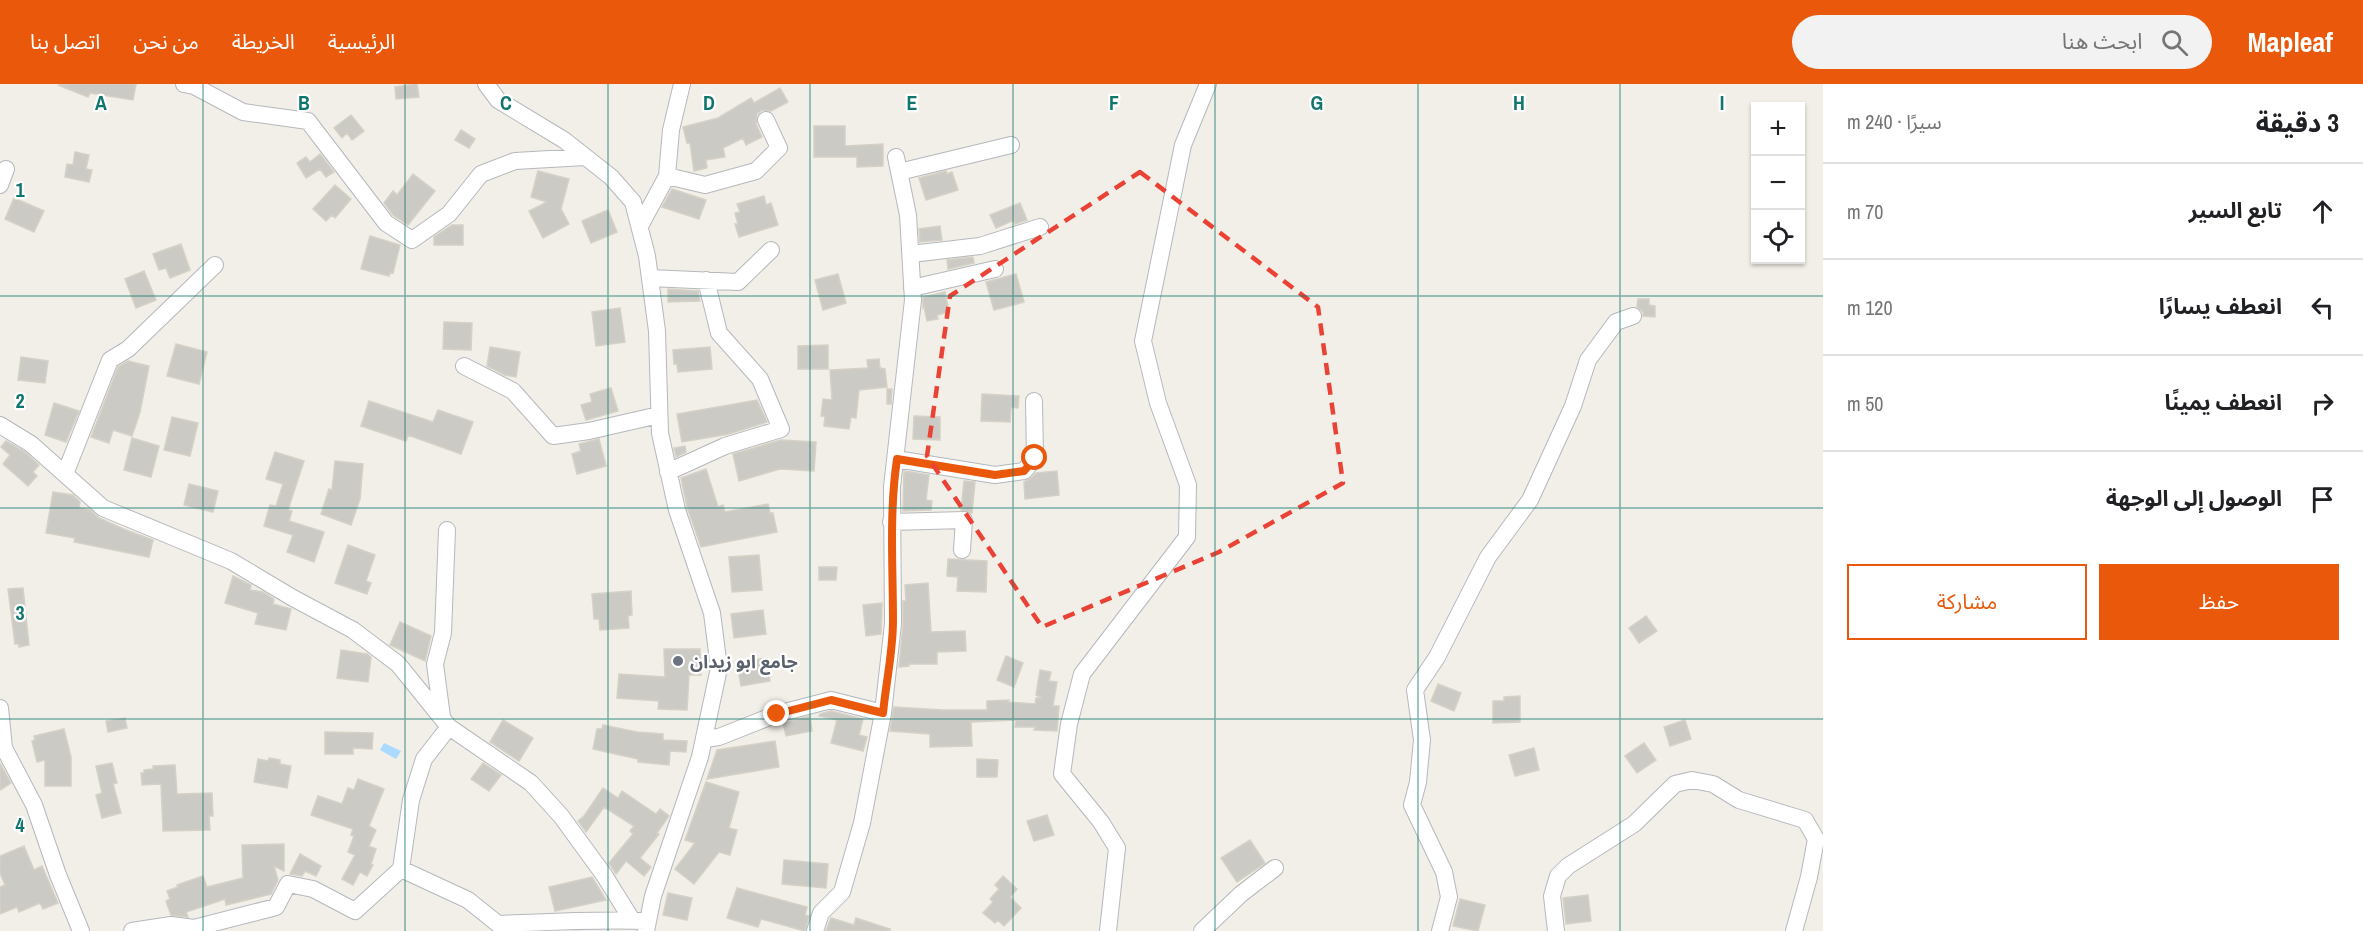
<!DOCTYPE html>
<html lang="ar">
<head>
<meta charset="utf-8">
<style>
  body { margin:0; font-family:"Archivo Narrow","Noto Sans Arabic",sans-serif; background:#f2f2f2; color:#202124; direction:rtl }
  .controls { position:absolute; right:18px; top:18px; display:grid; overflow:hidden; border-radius:0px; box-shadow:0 2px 4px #0004 }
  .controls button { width:54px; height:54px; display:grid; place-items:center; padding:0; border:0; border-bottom:2px solid #e0e0e0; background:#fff; color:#202124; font:30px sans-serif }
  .stop { position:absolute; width:18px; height:18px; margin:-14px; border:4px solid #ea580c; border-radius:50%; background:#fff }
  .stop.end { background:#ea580c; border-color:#fff; box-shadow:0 2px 6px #0008 }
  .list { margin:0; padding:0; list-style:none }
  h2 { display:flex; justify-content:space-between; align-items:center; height:78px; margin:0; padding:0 24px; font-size:26px }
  h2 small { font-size:20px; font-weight:400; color:#757577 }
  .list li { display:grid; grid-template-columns:39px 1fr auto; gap:18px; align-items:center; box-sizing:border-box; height:96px; padding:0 24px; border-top:2px solid #e0e0e0 }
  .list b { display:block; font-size:22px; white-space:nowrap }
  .list em { font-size:20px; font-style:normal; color:#757577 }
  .actions { display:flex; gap:12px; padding:18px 24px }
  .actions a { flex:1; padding:14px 0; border:2px solid #ea580c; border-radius:0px; text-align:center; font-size:21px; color:#ea580c }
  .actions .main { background:#ea580c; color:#fff }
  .icon { flex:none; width:33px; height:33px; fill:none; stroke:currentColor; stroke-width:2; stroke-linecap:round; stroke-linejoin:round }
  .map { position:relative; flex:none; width:1823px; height:847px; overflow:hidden; direction:ltr }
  header { display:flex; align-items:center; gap:36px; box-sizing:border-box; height:84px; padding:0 30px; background:#ea580c; color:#fff }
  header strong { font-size:28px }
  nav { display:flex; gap:33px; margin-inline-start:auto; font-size:21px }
  .search { width:420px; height:54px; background:#f2f2f2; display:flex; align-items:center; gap:15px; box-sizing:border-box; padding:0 21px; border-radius:33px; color:#757577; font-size:22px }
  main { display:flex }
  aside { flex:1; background:#fff }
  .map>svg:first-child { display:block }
  .water { fill:#aadaff }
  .building { fill:#cccac5; stroke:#d6d1c6; stroke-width:1.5 }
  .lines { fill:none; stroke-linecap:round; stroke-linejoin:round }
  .minor-casing { stroke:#b5b8bc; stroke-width:18 }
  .minor { stroke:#fff; stroke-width:16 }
  .route { stroke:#ea580c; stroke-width:8 }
  .marked { fill:none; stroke:#ea4335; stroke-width:4.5; stroke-dasharray:12 8; stroke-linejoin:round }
  .grid { fill:none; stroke:#0f766e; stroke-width:1.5; stroke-opacity:0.55 }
  .worship-dot { fill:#6b7280; stroke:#fff; stroke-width:2 }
  .labels { text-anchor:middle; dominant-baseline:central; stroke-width:4.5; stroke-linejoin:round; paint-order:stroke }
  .worship-label { font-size:18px; font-weight:bold; fill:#5b616d; stroke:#fff; text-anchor:start }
  .grid-label { font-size:20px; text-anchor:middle; font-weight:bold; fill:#0f766e; stroke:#fff; stroke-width:4.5; stroke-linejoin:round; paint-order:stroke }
</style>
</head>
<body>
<header>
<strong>Mapleaf</strong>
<div class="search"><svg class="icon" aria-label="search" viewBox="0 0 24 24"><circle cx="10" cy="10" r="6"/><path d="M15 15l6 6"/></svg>ابحث هنا</div>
<nav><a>الرئيسية</a><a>الخريطة</a><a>من نحن</a><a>اتصل بنا</a></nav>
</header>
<main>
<aside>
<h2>3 دقيقة<small>سيرًا · 240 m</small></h2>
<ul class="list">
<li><svg class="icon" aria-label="ahead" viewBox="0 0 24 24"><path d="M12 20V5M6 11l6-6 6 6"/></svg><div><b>تابع السير</b></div><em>70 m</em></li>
<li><svg class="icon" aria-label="left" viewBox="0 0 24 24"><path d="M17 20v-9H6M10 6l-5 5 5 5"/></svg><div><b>انعطف يسارًا</b></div><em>120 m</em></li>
<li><svg class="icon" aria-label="right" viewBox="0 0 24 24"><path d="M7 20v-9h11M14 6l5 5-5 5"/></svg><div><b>انعطف يمينًا</b></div><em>50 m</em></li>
<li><svg class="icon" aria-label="arrive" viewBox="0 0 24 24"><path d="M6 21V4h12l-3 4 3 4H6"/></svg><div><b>الوصول إلى الوجهة</b></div></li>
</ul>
<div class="actions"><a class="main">حفظ</a><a>مشاركة</a></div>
</aside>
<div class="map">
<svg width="1823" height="847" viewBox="0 0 1823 847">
  <rect width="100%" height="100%" fill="#f1efe8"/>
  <path class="water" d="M384 659 401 667 396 675 380 666Z"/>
  <path class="building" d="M74 0H136L133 16 90 9 88 13 58 1Z
    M417 0 419 13 396 15 395 3Z
    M780 4 788 18 771 27 762 26 757 30 756 40 762 53 746 61 743 54 723 64 725 73 706 76 707 84 694 87 690 59H687L683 43 718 34 751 14 754 19Z
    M351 31 364 47 352 56 347 49 342 54 334 44Z
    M814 42H845V62L883 60V82L857 83V73H814Z
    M461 46 475 55 469 64 455 56Z
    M75 68 89 71 86 85 92 86 89 98 65 93 67 80 73 81Z
    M320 70 334 88 326 93 320 85 306 94 297 79 306 73 310 78Z
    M538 87 569 95 561 125 569 140 543 154 529 127 547 118 531 113Z
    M946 87 947 90 952 88 958 106 926 116 919 94Z
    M413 90 435 107 408 141 393 131 384 119 393 107 397 111Z
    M335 101 351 115 335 134 332 131 326 137 313 125Z
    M672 105 706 116 699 135 662 123Z
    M764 112 766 121 771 119 778 141 739 153 735 140H738L735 129 740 128 737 120Z
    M14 114 44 127 34 148 5 135Z
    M1020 119 1027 136 1015 140 1014 136 996 144 990 131Z
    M608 126 617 148 591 159 582 137Z
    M452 141H463V161H434V153Z
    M940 142 942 156 920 158 919 145Z
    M370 152 400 161 393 189 390 188 389 192 361 185Z
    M181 160 190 186 170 194 166 184 159 186 153 170Z
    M973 173 974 179 948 185 947 176Z
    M144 187 156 216 136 224 125 195Z
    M838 190 846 219 823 226 815 196Z
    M1016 190 1024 218 994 226 986 198Z
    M668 205 698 207 700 217 668 218Z
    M945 208 949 228 937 231 938 235 927 237 924 223 923 224V213Z
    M1638 215H1649V221L1655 222V233L1643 232V228L1637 223Z
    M620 224 625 258 596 262 592 228Z
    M444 238 472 239 471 266 443 265Z
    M176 260 207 268 199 300 167 292Z
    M828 261V285H798V262Z
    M490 263 520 268 516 293 505 291 487 282Z
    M710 263 712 285 678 288 677 280H674L673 266Z
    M21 273 48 277 45 299 18 296Z
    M879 275 880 284 885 285 887 303 859 306 856 334 851 333 849 345 824 342 825 332H821L823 315 832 316 830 286 868 284 867 276Z
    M128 277 149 282 140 328 132 352 113 346 109 359 91 353 118 283Z
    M611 304 618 327 586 336 581 321 592 318 590 310Z
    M887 305H892L891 320H887Z
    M982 310 1019 312 1018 324 1011 323 1010 338 981 337Z
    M757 316 767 338 729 350 682 358 677 330Z
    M369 317 433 338 438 326 473 338 461 370 408 351 406 357 361 342Z
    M54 319 79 327 66 358 45 351Z
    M914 332 940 333V356L913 355Z
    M172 333 198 339 190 372 164 366Z
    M132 354 159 362 151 393 124 386Z
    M599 355 606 382 577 390 572 370 581 367 579 360Z
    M781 356 816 358 814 387 780 385 739 397 733 370Z
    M6 357 25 368 39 381 33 388 37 392 28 402 3 380 10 371 1 363Z
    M685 362 686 368 676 373 674 364Z
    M275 368 304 377 288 426 292 427 289 437 324 448 314 478 287 468 293 451 264 442 270 421 276 422 283 400 266 395Z
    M335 377 363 380 360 415 351 441 321 430 329 405 332 406Z
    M706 385 718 423 723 421 725 428 768 420 770 429H773L777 448 701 463 687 423 681 394Z
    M904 387 929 391 926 416 932 417 931 426 903 427Z
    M1057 387 1059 411 1025 415 1024 398 1031 394 1036 389Z
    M964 397 975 398 972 429 961 426Z
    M189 400 218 407 213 428 184 421Z
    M53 408 73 411 80 418 79 424 90 426 99 434 126 446 153 456 149 473 74 458 75 454 46 449Z
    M348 461 375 471 366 497 371 499 367 510 335 499Z
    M759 471 762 506 732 508 729 473Z
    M948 475 987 477 986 508 957 507 958 493 947 492Z
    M819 483H837L836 496H819Z
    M233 492 251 501 250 506 263 508 274 515 273 520 291 525 286 546 255 540 258 529 225 519Z
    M928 499 931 548 965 547 966 567 937 568V580H909V582L899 583 903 541V517H906L905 501Z
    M23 504 29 561 19 563V560H15L8 505Z
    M631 507 632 531 628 532 629 544 600 546 599 535H594L592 510Z
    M882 519 881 550 866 552 863 521Z
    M763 526 766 550 734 554 731 530Z
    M1646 532 1657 547 1639 559 1629 544Z
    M400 538 431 552 425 577 390 561Z
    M664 565H700L701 591H689L687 626 658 625 659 617 617 614 619 590 665 593Z
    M341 566 367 570 371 573 368 598 337 594Z
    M1006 572 1023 579 1014 603 997 596Z
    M766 574 770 597 741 602 737 579Z
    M1040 586 1051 588 1049 597 1057 598 1053 622H1059L1057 647 1034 646 1035 643H1015L1016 636 971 638 972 662 930 663V650L890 647 894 623 943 626H987V617L1009 616 1008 618 1035 620 1036 614H1042L1036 611Z
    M1438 600 1461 609 1454 627 1431 617Z
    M1520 612V638L1493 639V617H1504V613Z
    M831 627 863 635 859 651 867 653 863 667 831 659 837 636 819 632 820 630Z
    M810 632 812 647 786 652 783 639Z
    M125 634 127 644 108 648 106 637Z
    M503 636 533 654 519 677 490 658Z
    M1685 636 1691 655 1670 662 1664 643Z
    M603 641 637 648 663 650V656L687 657 686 668 670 667 669 681 638 678V675L593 665 597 645H602Z
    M64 645 71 673V702H45V676L37 678 32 657 35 656 34 652Z
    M325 648 373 649 372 665 353 664V670H325Z
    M775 657 779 683 707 695 717 666Z
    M1644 659 1656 676 1637 689 1625 672Z
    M1534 664 1539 686 1515 692 1509 671Z
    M269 674 280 676V680L291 682 287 704 254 698 258 675 268 677Z
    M977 675 998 676 997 693H977Z
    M0 679 11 699 0 706Z
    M112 679 117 699 113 700 121 729 102 734 96 711 102 709 96 682Z
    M483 679 501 691 489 707 471 695Z
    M175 681 177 710 212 709 213 732H209L210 746 163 747 161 700 142 701 141 689H144V686L153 685V682Z
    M358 695 384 705 369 742 376 746 369 762 376 765 371 780 373 781 367 792 360 788 353 801 342 795 355 771 348 768 354 752 351 751 353 745 311 731 318 712 342 720 348 704 354 706Z
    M706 698 739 708 729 744 737 746 730 771 719 768 694 800 675 785 695 759 685 756Z
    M603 704 618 714 622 707 656 730 660 725 669 732 657 749 659 750 640 774 651 783 644 792 626 777 616 790 609 779 633 750 630 747 634 742 604 723 586 748 578 737 584 732Z
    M1047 731 1054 751 1034 757 1027 737Z
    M1250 756 1265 779 1237 798 1221 774Z
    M284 760V787L274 782 278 796 271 810 226 821 225 815 186 828 188 833 171 831 166 817 170 815 167 807 178 803 177 801 203 792 207 803 243 794 242 761Z
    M24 762 34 786 42 782 58 819 43 825 40 819 19 828 17 823 0 830V803L5 801 0 789V772Z
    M300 770 321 782 316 792 305 787 302 792 290 790Z
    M784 776 828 780 826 804 782 800Z
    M1003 792 1017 805 1010 813 1021 824 1004 842 998 836 995 839 983 829 993 818 990 815 999 805 995 801Z
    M592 793 606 816 555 827 549 803Z
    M737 804 807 823 805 831 809 832 805 847 761 835 758 843 727 834Z
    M668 809 692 814 687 836 663 831Z
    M1588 811 1591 837 1566 840 1563 814Z
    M1460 815 1485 821 1478 847 1453 842Z
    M831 834 854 841 856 834 890 845V847H826Z"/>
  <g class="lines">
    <defs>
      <path id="minor" d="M184 0 194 2 243 28 308 37 386 139 412 156 449 130 481 90 515 77 585 73
        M486 0 498 16 564 56 611 93 633 118 647 172 657 247 660 349 677 426 712 529 719 584 700 673 653 812 646 847
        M899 88 1011 61
        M667 92 705 101 756 87 779 64 766 36
        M0 101 6 85
        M640 142 667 92 671 46 682 0
        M911 170 980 162 1040 143
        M650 194 738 198 771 166
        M912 204 995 185
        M464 282 513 307 553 352 589 347 659 331
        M0 341 31 360 103 424 231 477 293 514 353 546 398 580 449 643
        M896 375 995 391 1024 387 1035 374 1034 317
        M668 388 725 362 781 345 760 295 719 249 706 196
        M65 390 110 276 128 265 215 181
        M891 438 964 436 962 466
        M0 624 4 664 34 721 58 791 81 847
        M442 633 435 580 443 549 447 446
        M704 655 719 653 777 630 831 616 883 629
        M632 836 604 791 561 732 531 699 449 643 424 675 411 716 401 785 468 816 498 840C548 838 598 835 648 837
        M132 847 171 841 194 844 276 823 288 800 313 805 355 827 401 785
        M815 847 821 829 842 808 862 739 883 629 893 540 892 403 913 216 908 131 896 73
        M1108 847 1117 764 1101 738 1062 690 1069 640 1082 590 1187 453 1188 401 1158 319 1143 257 1183 61 1208 0
        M1202 847 1241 810 1275 784
        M1440 847 1449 813 1444 788 1412 721 1418 698 1422 656 1415 606 1437 573 1488 473 1530 416 1573 322 1588 276 1616 238 1633 232
        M1556 847 1552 812 1558 792 1568 782 1634 740 1675 700 1692 696 1713 700 1739 716 1805 736 1816 755 1809 793 1794 847"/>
    </defs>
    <use href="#minor" class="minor-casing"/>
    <use href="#minor" class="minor"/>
  </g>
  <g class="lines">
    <path class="route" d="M777 630 831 616 883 629C886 599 893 567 893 537 893 482 889 429 897 375L995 391 1024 387 1035 374"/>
  </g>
  <path class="marked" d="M1140 88 1318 223 1343 399 1219 468 1042 543 927 372 950 212Z"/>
  <path class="grid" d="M203 0V847M405 0V847M608 0V847M810 0V847M1013 0V847M1215 0V847M1418 0V847M1620 0V847M0 212H1823M0 424H1823M0 635H1823"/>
  <circle class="worship-dot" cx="678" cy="577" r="6"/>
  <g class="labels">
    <g class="worship-label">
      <text x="690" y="577">جامع ابو زيدان</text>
    </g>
  </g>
  <g class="grid-label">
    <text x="101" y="26">A</text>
    <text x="304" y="26">B</text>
    <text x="506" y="26">C</text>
    <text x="709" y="26">D</text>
    <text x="912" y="26">E</text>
    <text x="1114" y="26">F</text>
    <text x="1317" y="26">G</text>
    <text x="1519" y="26">H</text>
    <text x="1722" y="26">I</text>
    <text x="20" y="113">1</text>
    <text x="20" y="324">2</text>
    <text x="20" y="536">3</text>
    <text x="20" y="748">4</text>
  </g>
</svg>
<div class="controls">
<button>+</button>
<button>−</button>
<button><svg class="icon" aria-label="locate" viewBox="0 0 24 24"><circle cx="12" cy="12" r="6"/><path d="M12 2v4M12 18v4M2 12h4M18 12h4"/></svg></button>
</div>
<div class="stop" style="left:1035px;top:374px"></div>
<div class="stop end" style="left:777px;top:630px"></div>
</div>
</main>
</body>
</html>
